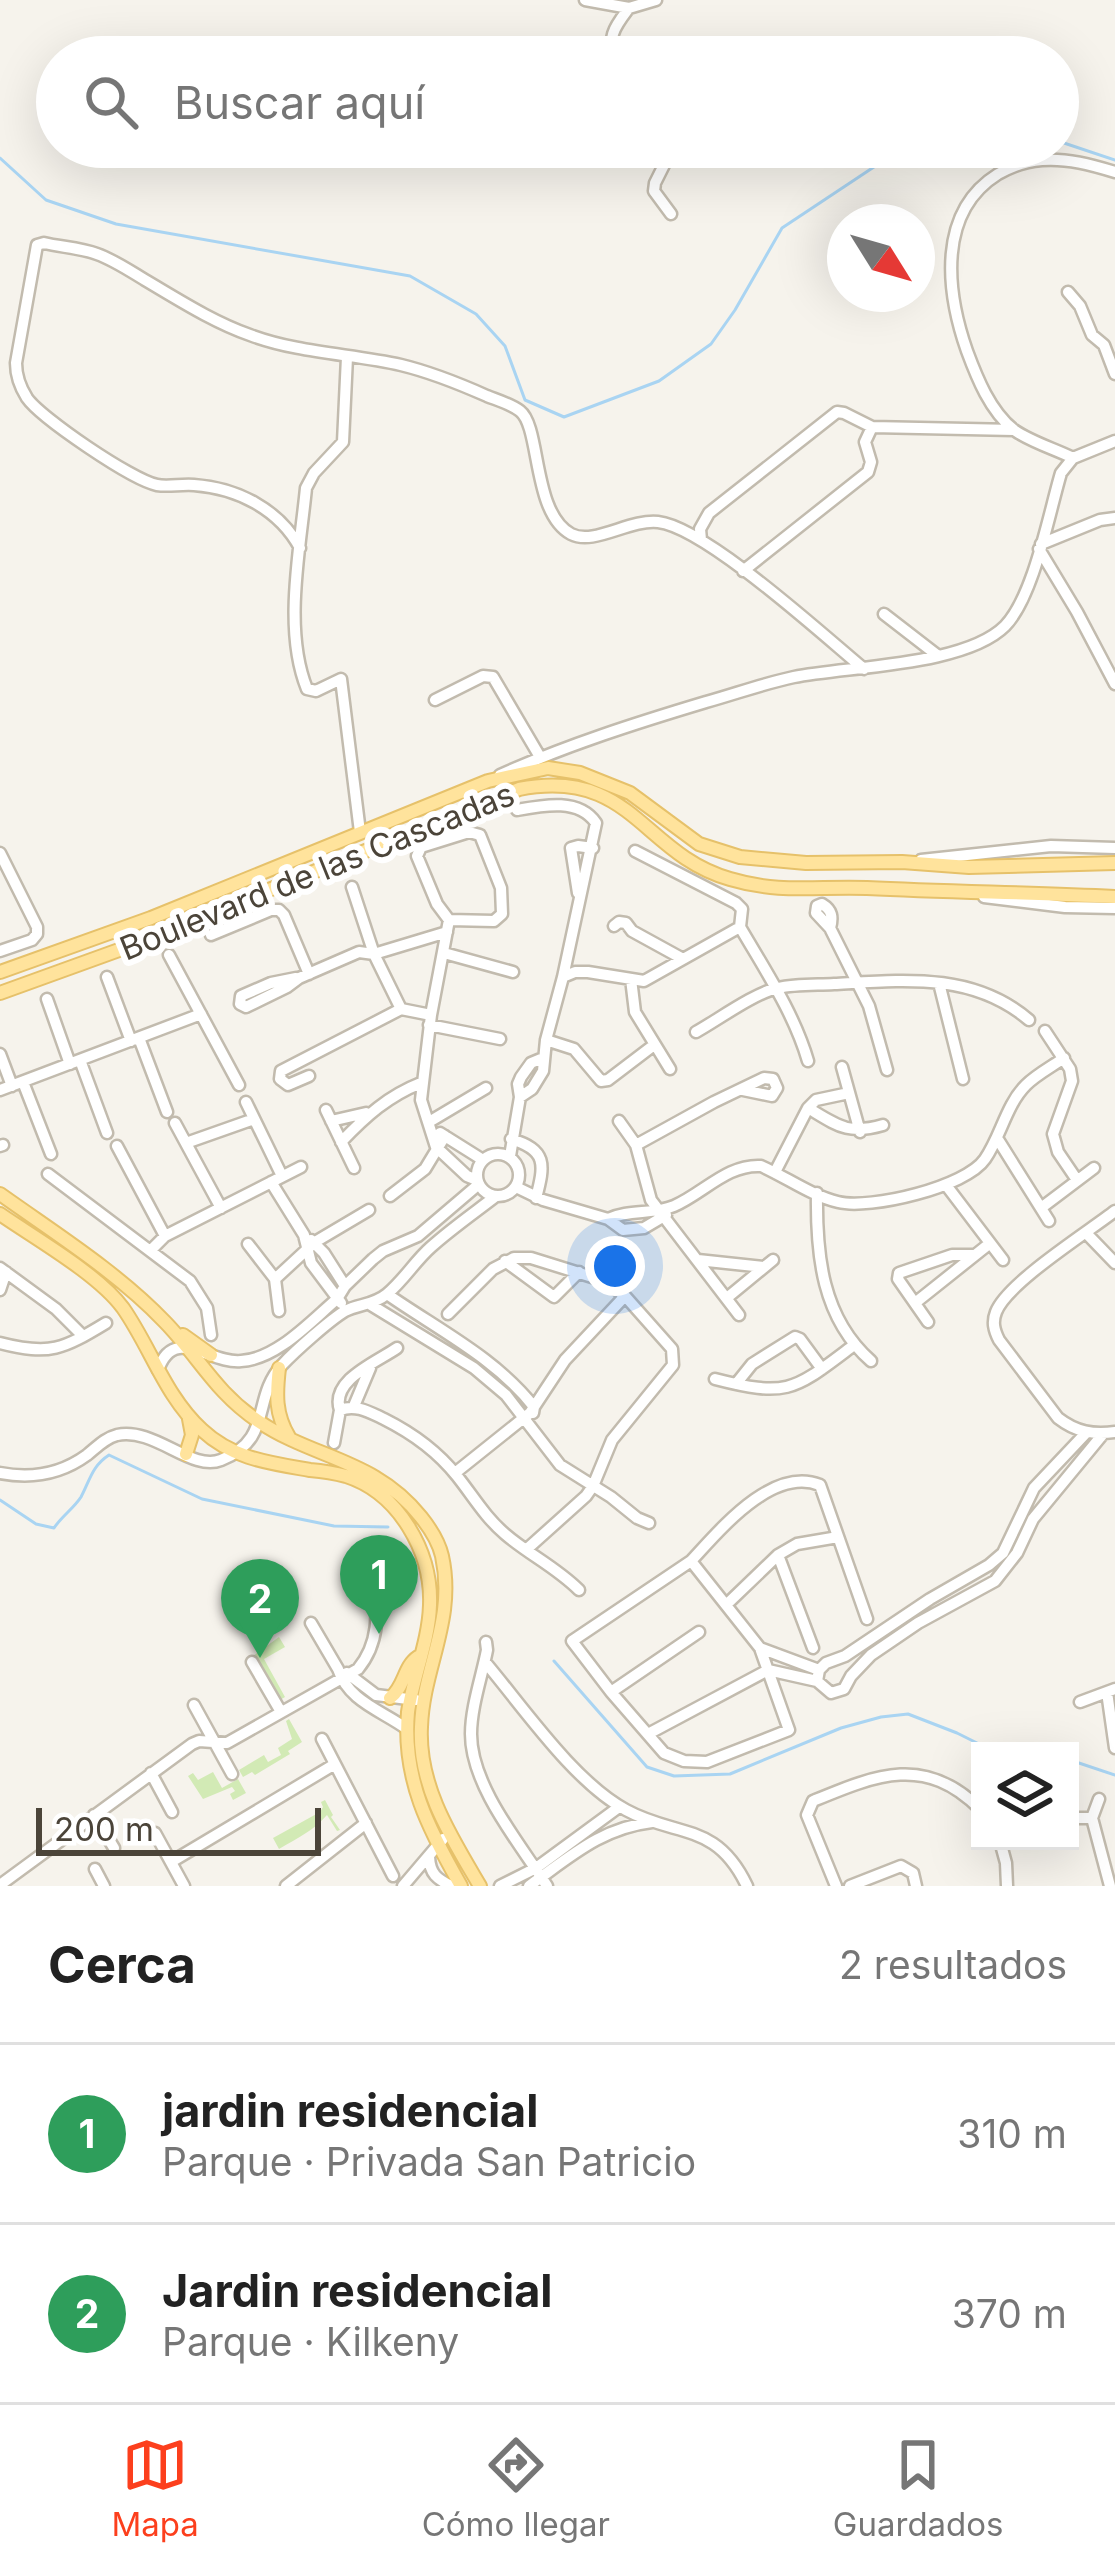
<!DOCTYPE html>
<html lang="es">
<head>
<meta charset="utf-8">
<style>
  body { margin:0; font-family:Inter,sans-serif; background:#f6f6f6; color:#222 }
  .controls { position:absolute; right:36px; bottom:36px; display:grid; overflow:hidden; border-radius:0px; box-shadow:0 12px 48px #0002 }
  .controls button { width:108px; height:108px; display:grid; place-items:center; padding:0; border:0; border-bottom:3px solid #e0e0e0; background:#fff; color:#222; font:60px sans-serif }
  .compass { position:absolute; left:827px; top:204px; width:108px; height:108px; border-radius:50%; background:#fff; box-shadow:0 12px 48px #0002; rotate:127deg }
  .scale { position:absolute; left:36px; bottom:30px; width:285px; box-sizing:border-box; padding-left:12px; border:6px solid #4b4439; border-top:0; font-size:33px; line-height:42px; white-space:nowrap; color:#4b4439; -webkit-text-stroke:9px #fff; paint-order:stroke }
  .you { position:absolute; left:615px; top:1266px; width:42px; height:42px; margin:-30px; border:9px solid #fff; border-radius:50%; background:#1a73e8; box-shadow:0 0 0 18px #1a73e833 }
  .badge { display:grid; place-items:center; width:78px; height:78px; border-radius:50%; background:#fc3f1d; color:#fff; font-size:39px; font-weight:700 }
  .pin { position:absolute; translate:-50% -99px; filter:drop-shadow(0 3px 6px #0008) }
  .pin::after { content:''; position:absolute; top:63px; width:42px; height:36px; background:inherit; clip-path:polygon(0 0,100% 0,50% 100%) }
  .list { margin:0; padding:0; list-style:none }
  h2 { display:flex; justify-content:space-between; align-items:center; height:156px; margin:0; padding:0 48px; font-size:51px }
  h2 small { font-size:39px; font-weight:400; color:#767676 }
  .list li { display:grid; grid-template-columns:78px 1fr auto; gap:36px; align-items:center; box-sizing:border-box; height:180px; padding:0 48px; border-top:3px solid #e0e0e0 }
  .list b { display:block; font-size:45px; white-space:nowrap }
  .list p { margin:0; font-size:39px; white-space:nowrap; color:#767676 }
  .list em { font-size:39px; font-style:normal; color:#767676 }
  .icon { flex:none; width:66px; height:66px; fill:none; stroke:currentColor; stroke-width:2; stroke-linecap:round; stroke-linejoin:round }
  .map { position:relative; flex:none; width:1115px; height:1886px; overflow:hidden }
  .search { position:absolute; background:#fff; box-shadow:0 12px 48px #0002; left:36px; right:36px; top:36px; height:132px; display:flex; align-items:center; gap:30px; box-sizing:border-box; padding:0 42px; border-radius:66px; color:#767676; font-size:45px }
  .sheet { height:516px; background:#fff }
  nav { display:flex; justify-content:space-around; align-items:center; box-sizing:border-box; height:168px; border-top:3px solid #e0e0e0; background:#fff; font-size:33px; color:#767676 }
  nav a { display:grid; justify-items:center; gap:6px }
  nav .on { color:#fc3f1d }
  .map>svg:first-child { display:block }
  .green { fill:#d2eab5 }
  .lines { fill:none; stroke-linecap:round; stroke-linejoin:round }
  .stream { stroke:#a9d4f2; stroke-width:3 }
  .minor-casing { stroke:#c2bbae; stroke-width:15 }
  .major-casing { stroke:#e6c16a; stroke-width:16 }
  .minor { stroke:#fff; stroke-width:10 }
  .major { stroke:#ffe39c; stroke-width:12 }
  .labels { text-anchor:middle; dominant-baseline:central; stroke-width:12; stroke-linejoin:round; paint-order:stroke }
  .street-label { font-size:33px; fill:#4b4439; stroke:#fff }
</style>
</head>
<body>
<div class="map">
<svg width="1115" height="1886" viewBox="0 0 1115 1886">
  <rect width="100%" height="100%" fill="#f6f3ec"/>
  <path class="green" d="M279 1637 285 1647 264 1659 285 1697 280 1700 253 1656Z
    M289 1719 302 1742 288 1751 290 1754 255 1775 252 1772 243 1777 239 1770 264 1755 268 1762 281 1755 278 1748 292 1739 286 1721Z
    M213 1772 222 1788 238 1779 246 1793 233 1800 230 1794 235 1791 232 1787 203 1799 188 1776 193 1773 198 1780Z
    M325 1800 333 1815 331 1817 340 1830 337 1831 327 1815C313 1831 299 1837 279 1849L273 1838 320 1812 323 1807 321 1802Z"/>
  <g class="lines">
    <path class="stream" d="M1058 141 1115 160
      M0 158 46 200 116 224 410 276 476 314 505 346 525 400 564 417 659 381 711 344 735 310 782 228 904 147
      M0 1500 36 1524 54 1528C61 1517 74 1508 81 1497 90 1480 92 1466 109 1455L202 1499 334 1526 388 1527
      M554 1661 647 1767 674 1776 730 1774 841 1728 881 1717 908 1714 957 1733 993 1751
      M1070 1760 1115 1775"/>
    <defs>
      <path id="minor" d="M585 0 629 8 656 0
        M620 57C603 40 617 24 629 8
        M659 147 664 165 655 183 654 191 671 214
        M1068 292 1080 306 1092 335 1104 345 1115 374
        M347 357 343 442 314 473 306 488C300 550 283 630 307 689L316 691 341 679 360 832
        M1073 458C1055 449 1031 442 1014 430 990 411 977 378 967 351 946 291 937 212 998 174 1012 166 1026 161 1042 160 1067 158 1092 165 1115 172
        M701 540 700 529 709 513 837 412 844 413 872 427 1014 430
        M1041 544 1100 520 1115 518
        M300 548C279 509 237 488 194 485 181 484 168 487 157 485 132 480 41 418 27 398 20 387 16 376 16 363L37 245 44 243C61 247 81 248 97 254 114 260 130 271 145 280 179 300 213 322 250 335 298 353 352 354 401 365 430 372 460 384 487 396 497 400 511 404 520 411 541 427 532 513 571 534 594 546 629 519 658 522 705 527 823 635 864 669
        M1039 549 1077 612 1115 684
        M743 571 868 472 871 462 865 442 872 427
        M884 614 937 655
        M435 700 483 676 493 677 540 757
        M500 775C567 745 636 723 706 702 735 694 765 683 794 677 849 666 965 666 1005 626 1034 596 1049 513 1061 473L1073 458 1115 441
        M517 810C544 805 579 798 596 823L563 977 546 1040 543 1071 532 1089 520 1097
        M469 832 480 835 501 888 502 914 494 921 449 920 437 904 417 856 421 847Z
        M635 851 736 903 742 909 740 927
        M0 853 37 927V934L32 940 0 951
        M921 860 1051 846 1115 848
        M352 887 374 954 401 1009
        M578 893 571 848 578 846 593 848
        M984 897 1065 907 1115 908
        M449 920 431 1015 421 1100 436 1147 467 1176 477 1180
        M614 926 619 922 626 923 632 931 683 959
        M740 927C765 970 794 1013 808 1061
        M830 928C833 917 832 910 822 904L817 906 816 913 830 928 869 1006 887 1070
        M211 935 271 910H279L284 915 309 974
        M444 953 513 972
        M169 955 239 1085
        M107 977 131 1041
        M563 977 575 972H588L644 981 740 927
        M631 979 635 1012 670 1069
        M939 983 963 1079
        M47 999 70 1064
        M240 1004 246 1007 287 987 299 978 359 952 374 954 447 932
        M240 1004 241 996 271 983 296 978
        M429 1025 500 1039
        M1045 1031 1070 1069 1072 1081 1053 1134 1058 1152 1077 1180
        M696 1032C716 1021 756 992 778 988 795 984 816 985 834 984 903 980 973 972 1029 1020
        M139 1038 167 1112
        M546 1040 574 1049 601 1081 608 1080 654 1045
        M0 1054 12 1086
        M80 1060 107 1133
        M842 1067 860 1132
        M309 1076 288 1085 280 1079 281 1071 401 1009 431 1015
        M23 1082 51 1154
        M0 1090 201 1014
        M246 1102 282 1176
        M808 1108C838 1126 848 1135 883 1125
        M326 1110 354 1168
        M331 1121 366 1113
        M619 1121 636 1145 651 1200 739 1315
        M429 1122 486 1088
        M175 1123 221 1208
        M440 1133 483 1160
        M997 1138 1049 1221
        M511 1139C547 1150 545 1164 536 1198
        M341 1142C366 1116 388 1096 421 1083
        M186 1143 254 1119
        M636 1145 714 1102 764 1078 773 1079 777 1088 772 1096 743 1090
        M0 1146 3 1145
        M117 1146 165 1236
        M477 1175a21 21 0 1 1 42 0a21 21 0 1 1-42 0Z
        M510 1156 520 1097 518 1084 521 1077 531 1063 543 1058
        M775 1172 808 1108 816 1100 849 1093
        M48 1174 190 1281 207 1308 211 1335
        M271 1182 304 1235 311 1263 341 1303
        M946 1185 1003 1260
        M516 1187 543 1200 608 1219 623 1230 644 1228 666 1215
        M817 1193C816 1255 822 1318 871 1361
        M390 1196 425 1169 445 1136
        M1041 1208 1094 1168
        M1115 1211C1088 1232 1007 1283 996 1312 992 1322 994 1330 999 1340L1058 1418C1076 1432 1093 1435 1115 1432
        M608 1219C629 1209 653 1215 674 1206 704 1193 727 1164 761 1166 786 1177 812 1196 838 1202 870 1210 966 1187 985 1159 1001 1136 1006 1105 1026 1085 1036 1075 1051 1067 1064 1058
        M1086 1233 1115 1263
        M311 1240 324 1253 345 1286
        M248 1244 275 1279 279 1311
        M150 1251 165 1236 301 1167
        M698 1260 764 1267
        M505 1261 554 1297 579 1272
        M0 1268 56 1309 83 1336
        M275 1279 315 1242 369 1210
        M0 1290 6 1272
        M387 1294C437 1329 496 1358 534 1407L533 1413
        M728 1297 773 1260
        M915 1303 989 1244
        M371 1305 474 1368 506 1395 560 1465 611 1497 637 1518 649 1523
        M448 1314 493 1269 514 1258H531L605 1281 625 1296 672 1349 673 1365 612 1440 593 1486 586 1496 527 1549
        M928 1322 898 1279 899 1273 952 1255H974
        M0 1343C50 1356 63 1349 106 1323
        M158 1370C174 1324 209 1364 241 1361 277 1359 311 1321 337 1299L345 1286 373 1259 383 1251 418 1236 479 1184
        M715 1379C789 1398 794 1390 854 1345
        M736 1384 752 1364 795 1337 800 1339 822 1369
        M354 1406 370 1368
        M340 1410C356 1404 369 1412 384 1419 412 1433 438 1452 457 1476 473 1496 485 1517 505 1534 528 1554 556 1567 579 1590
        M334 1443 340 1410C330 1380 377 1362 397 1348
        M0 1473C31 1479 61 1474 87 1455 97 1447 105 1438 117 1435 155 1427 191 1472 221 1460 274 1439 251 1399 282 1365 295 1351 330 1320 345 1311 359 1304 374 1305 387 1294 404 1280 415 1261 431 1247 451 1229 474 1213 496 1196
        M455 1473 530 1413 565 1360 625 1296
        M778 1555 813 1648
        M691 1561C720 1530 772 1466 820 1485L867 1619
        M726 1605 778 1555 797 1544 838 1537
        M311 1623 338 1669C349 1702 381 1710 407 1729
        M486 1642 487 1650C482 1676 471 1707 471 1734 471 1786 520 1844 547 1886
        M760 1648 789 1730 707 1762 684 1761 664 1753 611 1692 572 1641 691 1561 760 1648 819 1670
        M252 1662 281 1712
        M485 1662C523 1707 574 1782 626 1810 677 1838 716 1821 747 1886
        M819 1670 817 1681 831 1693 844 1689 851 1676 871 1655 918 1623 995 1581 1017 1553 1033 1519 1103 1434
        M819 1670 826 1663 845 1656 930 1599 989 1565 1003 1553 1034 1488 1086 1433
        M347 1673 376 1695 416 1700
        M611 1692 699 1632
        M1107 1692 1115 1748
        M1080 1702 1115 1689
        M194 1705 232 1774
        M648 1734 768 1670 817 1681
        M322 1739 393 1876
        M151 1773 172 1812
        M1099 1799 1092 1818 1110 1886
        M94 1815 114 1848
        M1070 1818H1092
        M155 1833 184 1886
        M1000 1841 1006 1863 1007 1886
        M429 1857C430 1874 437 1879 451 1886
        M171 1862 335 1764
        M95 1869 104 1886
        M0 1885 192 1744 199 1741 227 1743 358 1669C377 1646 383 1609 367 1584
        M286 1886 366 1823
        M403 1886 443 1839
        M500 1886 536 1868 619 1807
        M529 1886C570 1857 601 1828 652 1822
        M836 1886 807 1815 813 1801C876 1775 925 1754 980 1809
        M850 1886 901 1866 913 1873 916 1886"/>
      <path id="major" d="M0 972 151 918 488 781 548 768 580 773 630 793 699 844 740 857 806 863 902 862 969 867 1115 863
        M0 993 130 946 519 789C632 767 642 854 730 879 780 894 817 886 867 888 949 892 1032 893 1115 897
        M0 1194C56 1234 117 1272 165 1322 199 1357 215 1392 258 1421 314 1459 375 1459 421 1517 429 1527 439 1543 442 1556 456 1620 423 1667 421 1727 418 1786 451 1837 480 1886
        M0 1214C36 1239 98 1274 123 1308 151 1348 165 1396 202 1430 233 1459 270 1463 310 1470 322 1471 335 1473 346 1476 399 1493 432 1552 430 1605 429 1641 413 1677 408 1712 402 1779 429 1830 461 1886
        M183 1335 211 1355
        M279 1368C276 1394 275 1414 289 1437
        M186 1454 192 1435 189 1419
        M390 1698C405 1687 403 1667 418 1657"/>
    </defs>
    <use href="#minor" class="minor-casing"/>
    <use href="#major" class="major-casing"/>
    <use href="#minor" class="minor"/>
    <use href="#major" class="major"/>
  </g>
  <g class="labels">
    <g class="street-label">
      <text transform="translate(317 871) rotate(-22)">Boulevard de las Cascadas</text>
    </g>
  </g>
</svg>
<div class="controls">
<button><svg class="icon" aria-label="layers" viewBox="0 0 24 24"><path d="M12 4l9 5-9 5-9-5zM3 14l9 5 9-5"/></svg></button>
</div>
<svg class="compass" viewBox="-18 -18 36 36"><path d="M0-13l5 13h-10z" fill="#e53935"/><path d="M0 13l5-13h-10z" fill="#767676"/></svg>
<div class="scale">200 m</div>
<div class="you"></div>
<div class="pin badge" style="left:379px;top:1634px;background:#2e9e5b">1</div>
<div class="pin badge" style="left:260px;top:1658px;background:#2e9e5b">2</div>
<div class="search"><svg class="icon" aria-label="search" viewBox="0 0 24 24"><circle cx="10" cy="10" r="6"/><path d="M15 15l6 6"/></svg>Buscar aquí</div>
</div>
<section class="sheet">
<h2>Cerca<small>2 resultados</small></h2>
<ul class="list">
<li><span class="badge" style="background:#2e9e5b">1</span><div><b>jardin residencial</b><p>Parque · Privada San Patricio</p></div><em>310 m</em></li>
<li><span class="badge" style="background:#2e9e5b">2</span><div><b>Jardin residencial</b><p>Parque · Kilkeny</p></div><em>370 m</em></li>
</ul>
</section>
<nav>
<a class="on"><svg class="icon" aria-label="map" viewBox="0 0 24 24"><path d="M3 6l6-2 6 2 6-2v14l-6 2-6-2-6 2zM9 4v14M15 6v14"/></svg>Mapa</a>
<a><svg class="icon" aria-label="directions" viewBox="0 0 24 24"><path d="M12 3l9 9-9 9-9-9zM9 14v-3h6M13 9l2 2-2 2"/></svg>Cómo llegar</a>
<a><svg class="icon" aria-label="saved" viewBox="0 0 24 24"><path d="M7 4h10v16l-5-4-5 4z"/></svg>Guardados</a>
</nav>
</body>
</html>
